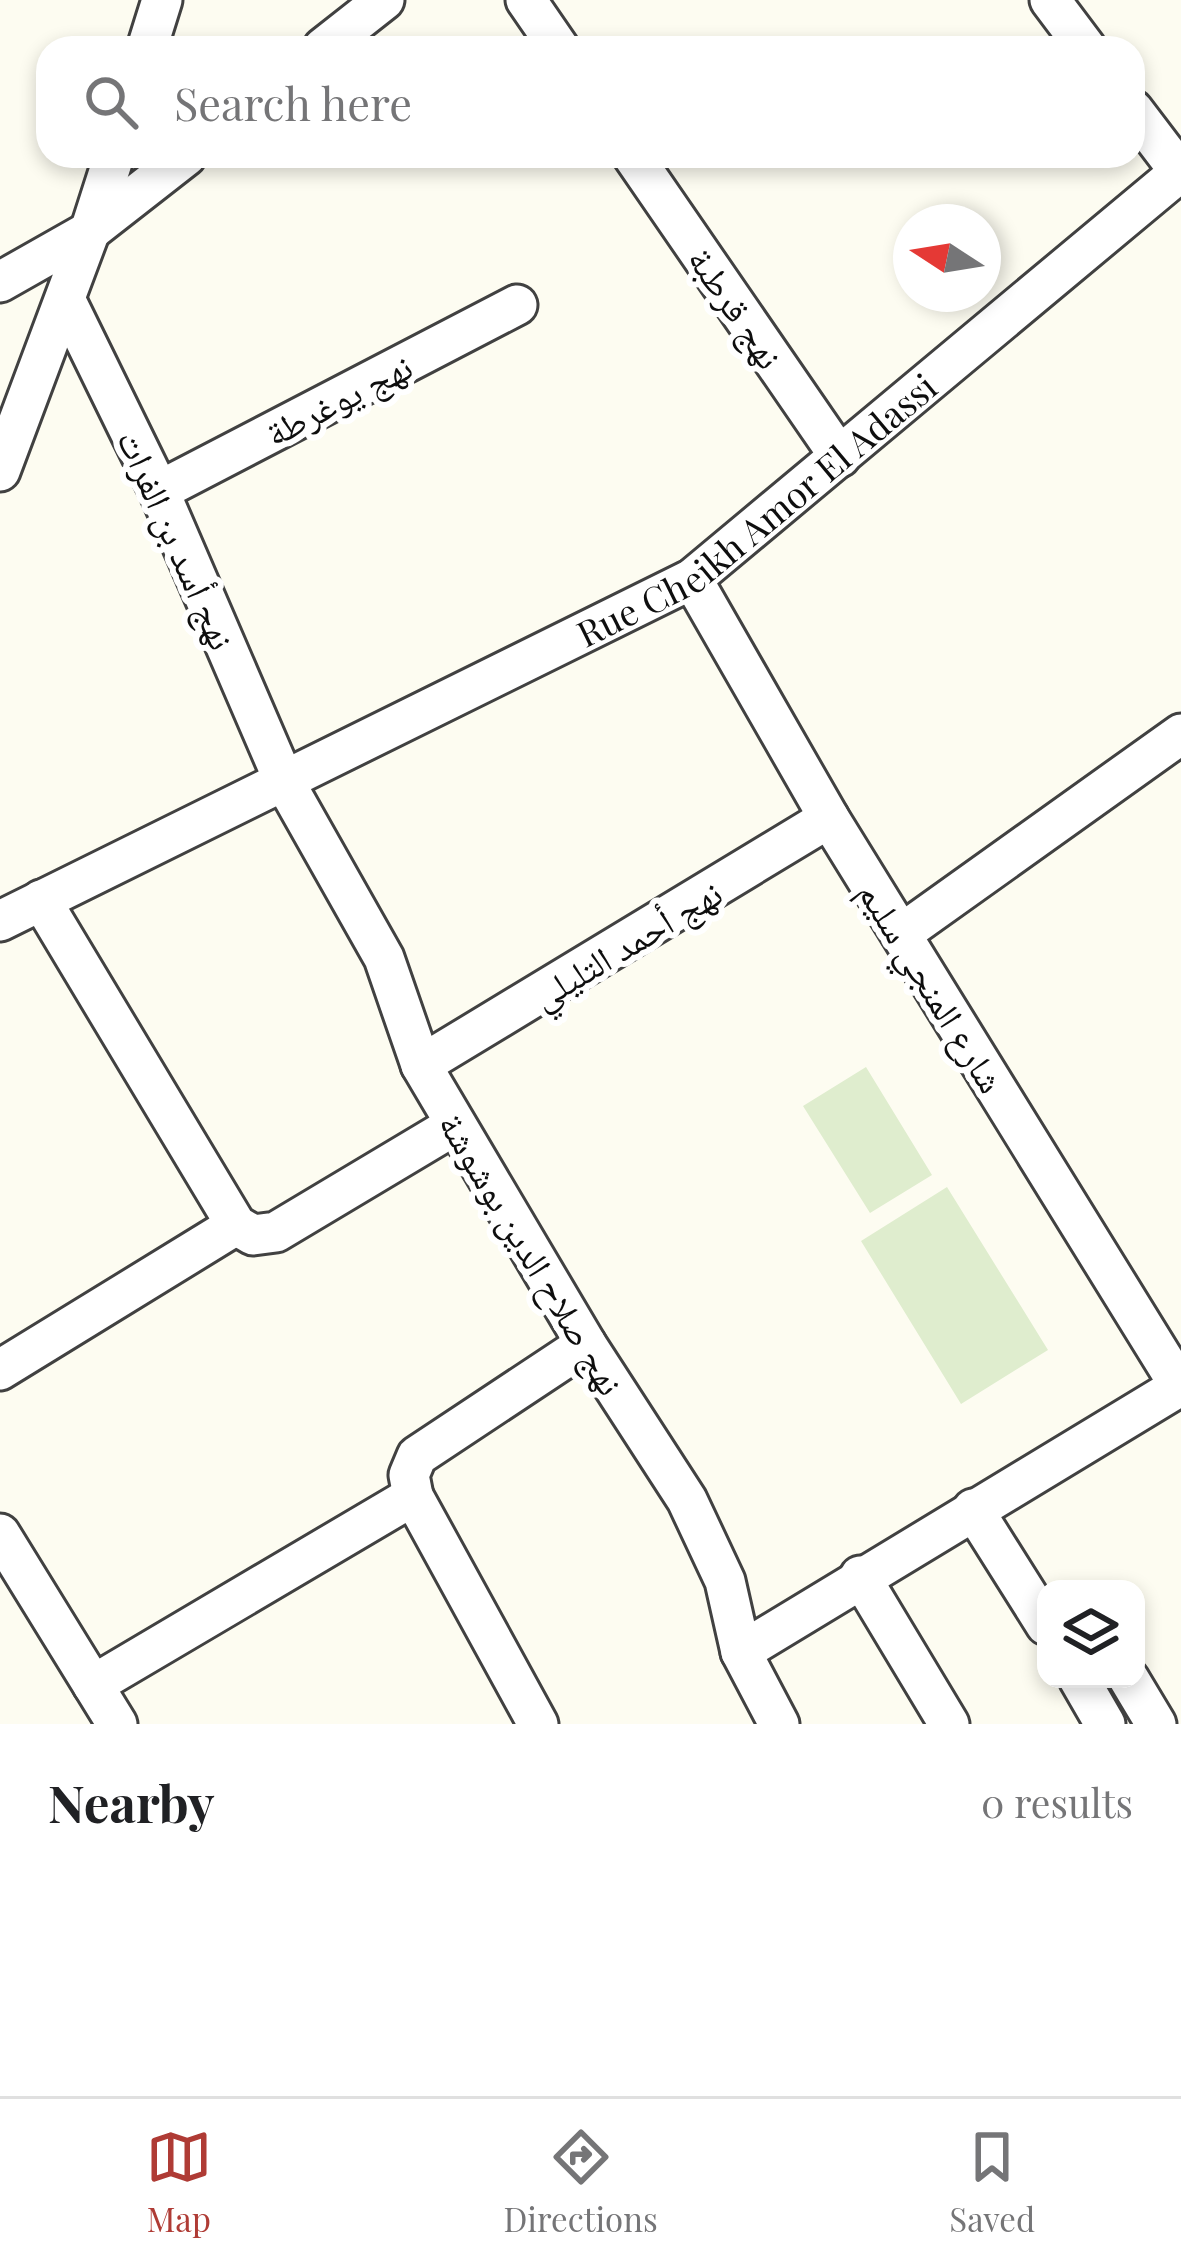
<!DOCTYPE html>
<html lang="en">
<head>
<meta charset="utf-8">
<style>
  body { margin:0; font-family:"Playfair Display","Noto Naskh Arabic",serif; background:#f2f2f2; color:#202124 }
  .controls { position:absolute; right:36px; bottom:36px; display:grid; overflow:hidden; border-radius:24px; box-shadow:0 6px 18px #0003 }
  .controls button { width:108px; height:108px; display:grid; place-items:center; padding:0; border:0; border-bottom:3px solid #e0e0e0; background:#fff; color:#202124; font:60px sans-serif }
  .compass { position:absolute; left:893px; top:204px; width:108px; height:108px; border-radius:50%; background:#fff; box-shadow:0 6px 18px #0003; rotate:282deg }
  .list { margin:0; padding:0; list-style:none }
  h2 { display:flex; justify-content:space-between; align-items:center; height:156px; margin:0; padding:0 48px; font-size:51px }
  h2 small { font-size:39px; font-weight:400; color:#757577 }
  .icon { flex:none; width:66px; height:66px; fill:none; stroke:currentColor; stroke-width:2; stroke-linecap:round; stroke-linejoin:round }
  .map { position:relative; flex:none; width:1181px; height:1724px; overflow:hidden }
  .search { position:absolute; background:#fff; box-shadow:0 6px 18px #0003; left:36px; right:36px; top:36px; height:132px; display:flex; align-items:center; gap:30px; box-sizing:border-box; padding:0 42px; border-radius:36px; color:#757577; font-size:45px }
  .sheet { height:372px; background:#fff }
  nav { display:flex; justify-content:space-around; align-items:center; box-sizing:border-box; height:168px; border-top:3px solid #e0e0e0; background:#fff; font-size:33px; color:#757577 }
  nav a { display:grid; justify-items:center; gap:6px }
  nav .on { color:#af3b35 }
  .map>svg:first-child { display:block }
  .pitch { fill:#dfedce }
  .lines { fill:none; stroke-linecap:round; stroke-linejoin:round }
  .minor-casing { stroke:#414141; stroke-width:45 }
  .minor { stroke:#fff; stroke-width:39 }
  .labels { text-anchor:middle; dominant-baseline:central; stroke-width:12; stroke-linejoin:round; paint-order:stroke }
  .street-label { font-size:36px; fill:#0e0e0e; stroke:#fff }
</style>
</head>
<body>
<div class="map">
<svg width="1181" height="1724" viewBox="0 0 1181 1724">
  <rect width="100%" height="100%" fill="#fdfcf1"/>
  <path class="pitch" d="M866 1067 932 1175 870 1213 803 1106Z
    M947 1187 1048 1350 961 1404 861 1241Z"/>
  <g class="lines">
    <defs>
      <g id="minor">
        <path d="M526 0 559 48"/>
        <path d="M1050 0 1086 48"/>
        <path d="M147 48 162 0"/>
        <path d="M323 48 384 0"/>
        <path d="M1133 110 1180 172"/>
        <path d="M633 156 840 457"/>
        <path d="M90 231 186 156"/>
        <path d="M90 231 114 156"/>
        <path d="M0 282 90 231 0 471"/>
        <path d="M66 301 159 491 284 781 384 958 421 1065 586 1344 687 1500 725 1581 741 1652 779 1724"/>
        <path d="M159 491 517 305"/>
        <path d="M692 579 829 818 1181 1388"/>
        <path d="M41 900 236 1225 253 1235 276 1232 455 1125"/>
        <path id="s1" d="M0 921 692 579 1181 171"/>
        <path d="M901 934 1181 734"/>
        <path d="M421 1065 829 818"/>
        <path d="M0 1370 236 1225"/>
        <path d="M413 1496 409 1475 417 1456 586 1344"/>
        <path d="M973 1509 1046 1625"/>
        <path d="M0 1534 117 1724"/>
        <path d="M860 1576 949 1724"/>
        <path d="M741 1652 1180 1386"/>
        <path d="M1079 1679 1105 1724"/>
        <path d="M1129 1679 1156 1724"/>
        <path d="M93 1685 413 1496 538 1724"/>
      </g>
    </defs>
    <use href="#minor" class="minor-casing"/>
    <use href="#minor" class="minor"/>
  </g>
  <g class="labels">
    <g class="street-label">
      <text transform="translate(737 307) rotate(56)">نهج قرطبة</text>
      <text transform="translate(338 398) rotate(-27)">نهج يوغرطة</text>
      <text stroke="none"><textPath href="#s1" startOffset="864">Rue Cheikh Amor El Adassi</textPath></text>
      <text transform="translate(178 539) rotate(66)">نهج أسد بن الفرات</text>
      <text transform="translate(626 943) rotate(-31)">نهج أحمد التليلي</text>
      <text transform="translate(933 986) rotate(58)">شارع المنجي سليم</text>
      <text transform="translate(533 1253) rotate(59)">نهج صلاح الدين بوشوشة</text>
    </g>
  </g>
</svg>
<div class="controls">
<button><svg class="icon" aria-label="layers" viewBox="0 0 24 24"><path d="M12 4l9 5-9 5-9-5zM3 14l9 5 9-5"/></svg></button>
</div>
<svg class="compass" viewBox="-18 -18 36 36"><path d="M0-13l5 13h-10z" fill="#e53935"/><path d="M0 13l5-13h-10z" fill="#757577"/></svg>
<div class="search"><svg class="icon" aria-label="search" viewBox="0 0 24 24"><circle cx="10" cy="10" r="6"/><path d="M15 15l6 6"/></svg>Search here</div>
</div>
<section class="sheet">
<h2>Nearby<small>0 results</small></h2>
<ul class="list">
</ul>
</section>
<nav>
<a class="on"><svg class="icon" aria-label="map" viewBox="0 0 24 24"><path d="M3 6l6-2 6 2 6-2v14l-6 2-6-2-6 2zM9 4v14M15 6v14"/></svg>Map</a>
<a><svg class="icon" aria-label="directions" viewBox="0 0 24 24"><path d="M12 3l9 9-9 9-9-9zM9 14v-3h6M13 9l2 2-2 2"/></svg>Directions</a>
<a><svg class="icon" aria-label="saved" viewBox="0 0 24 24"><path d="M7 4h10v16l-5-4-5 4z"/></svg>Saved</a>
</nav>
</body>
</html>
